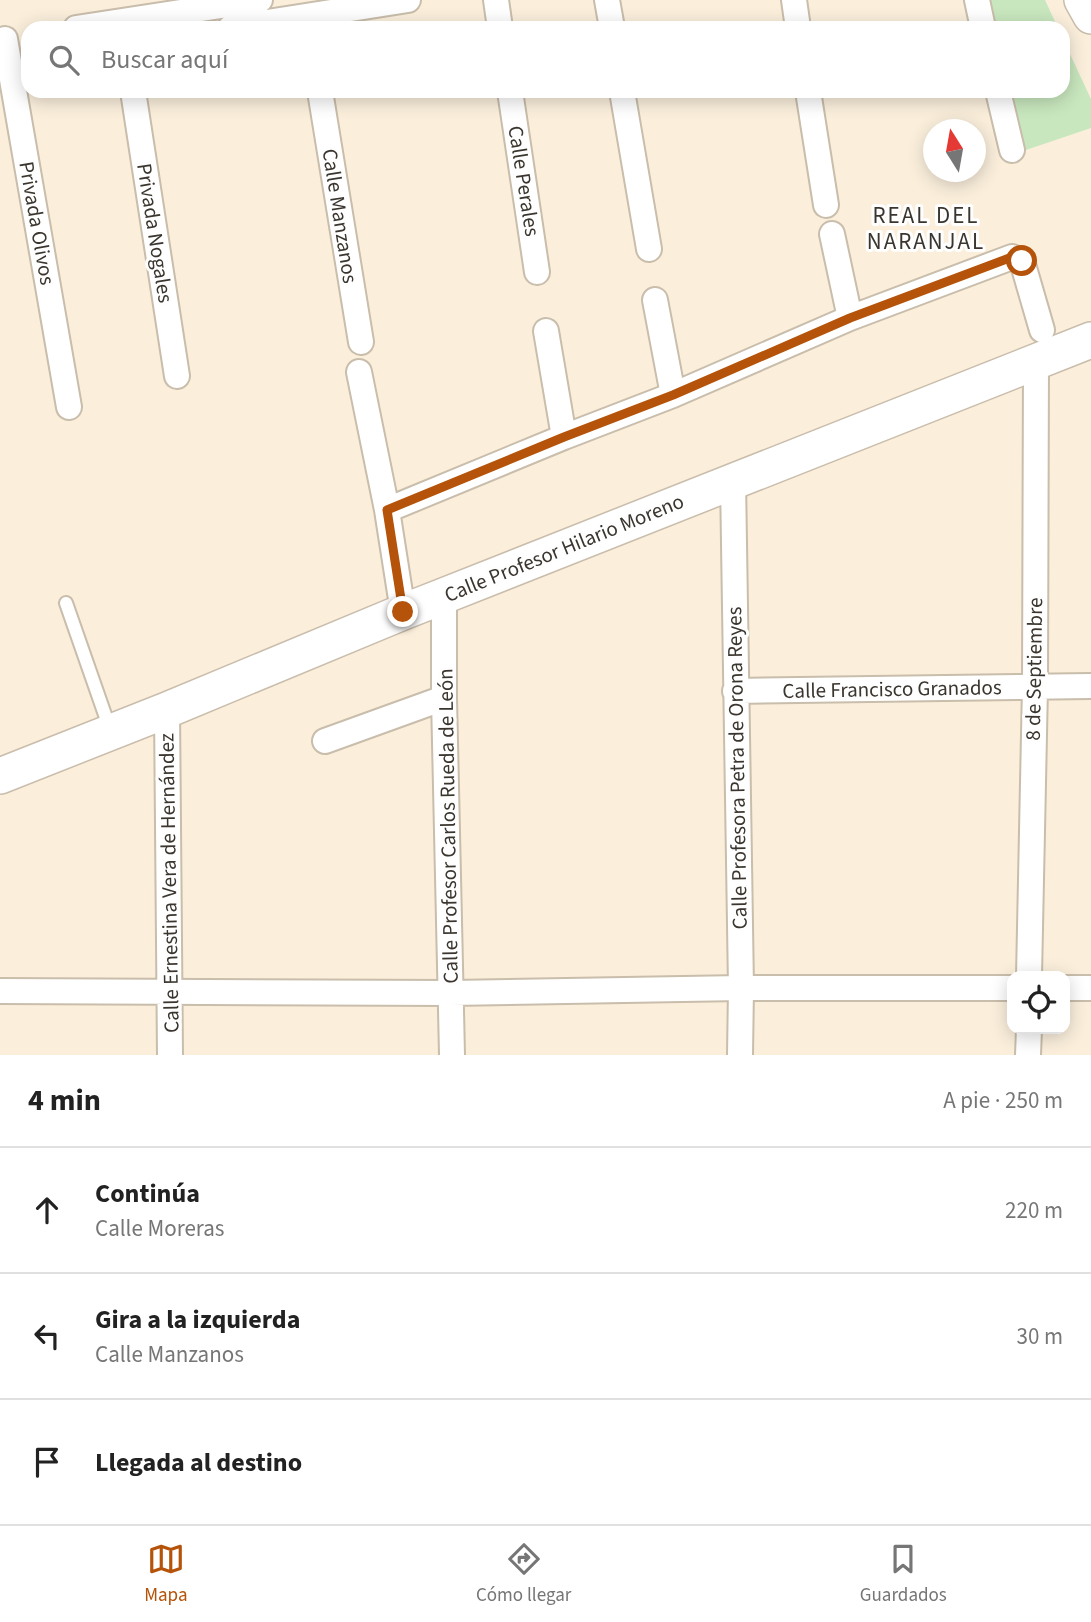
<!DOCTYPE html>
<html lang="es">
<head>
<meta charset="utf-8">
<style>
  body { margin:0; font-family:"Source Sans 3",sans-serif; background:#f2f2f2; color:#222 }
  .controls { position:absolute; right:21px; bottom:21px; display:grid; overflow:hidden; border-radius:14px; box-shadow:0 4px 18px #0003 }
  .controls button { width:63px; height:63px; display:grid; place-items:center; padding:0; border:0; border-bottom:2px solid #e0e0e0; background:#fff; color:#222; font:35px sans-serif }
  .compass { position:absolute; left:923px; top:119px; width:63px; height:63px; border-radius:50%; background:#fff; box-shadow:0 4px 18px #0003; rotate:349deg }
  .stop { position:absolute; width:21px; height:21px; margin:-16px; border:5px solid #b45309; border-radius:50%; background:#fff }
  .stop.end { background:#b45309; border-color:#fff; box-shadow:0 2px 7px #0008 }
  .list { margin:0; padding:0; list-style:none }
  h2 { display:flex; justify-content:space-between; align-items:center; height:91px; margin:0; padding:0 28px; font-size:30px }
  h2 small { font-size:23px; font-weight:400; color:#767676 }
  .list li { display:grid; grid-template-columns:46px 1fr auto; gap:21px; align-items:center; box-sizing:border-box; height:126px; padding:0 28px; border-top:2px solid #e0e0e0 }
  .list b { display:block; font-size:26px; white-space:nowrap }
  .list p { margin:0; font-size:23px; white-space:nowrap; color:#767676 }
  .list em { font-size:23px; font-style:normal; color:#767676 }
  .icon { flex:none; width:38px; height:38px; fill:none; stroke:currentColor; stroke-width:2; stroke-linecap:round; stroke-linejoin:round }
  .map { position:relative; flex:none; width:1091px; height:1055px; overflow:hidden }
  .search { position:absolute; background:#fff; box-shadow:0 4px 18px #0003; left:21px; right:21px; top:21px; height:77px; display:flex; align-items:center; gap:18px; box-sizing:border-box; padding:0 24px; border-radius:21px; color:#767676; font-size:26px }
  .sheet { height:469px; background:#fff }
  nav { display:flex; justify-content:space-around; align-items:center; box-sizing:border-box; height:98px; border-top:2px solid #e0e0e0; background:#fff; font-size:19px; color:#767676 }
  nav a { display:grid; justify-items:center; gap:4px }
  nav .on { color:#b45309 }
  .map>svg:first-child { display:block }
  .green { fill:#c8e7be }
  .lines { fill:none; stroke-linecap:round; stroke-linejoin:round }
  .lane-casing { stroke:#c9bdab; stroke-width:16 }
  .street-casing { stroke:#c9bdab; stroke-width:28 }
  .secondary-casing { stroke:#c9bdab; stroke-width:38 }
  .lane { stroke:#fff; stroke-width:12 }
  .street { stroke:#fff; stroke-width:24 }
  .secondary { stroke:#fff; stroke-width:35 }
  .route { stroke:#b45309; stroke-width:9 }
  .labels { text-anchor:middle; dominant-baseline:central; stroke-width:6; stroke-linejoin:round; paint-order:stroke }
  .street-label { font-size:21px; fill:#3a352e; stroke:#fefefe }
  .neighbourhood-label { font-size:23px; letter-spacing:2px; fill:#3a352e; stroke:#fefefe }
</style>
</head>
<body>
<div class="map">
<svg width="1091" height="1055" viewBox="0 0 1091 1055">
  <rect width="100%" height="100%" fill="#fbefdc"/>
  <path class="green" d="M986 0H1045L1058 28H993Z
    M1063 39 1091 99V128L1023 151 1008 91H1063Z"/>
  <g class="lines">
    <defs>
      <path id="lane" d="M66 603 111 732"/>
      <path id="street" d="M496 0 500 28
        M607 0 612 28
        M794 0 798 28
        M977 0 983 28
        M76 28 260 0
        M230 28 408 0
        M5 39 69 407
        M133 91 177 376
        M320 91 361 342
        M510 91 537 272
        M622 91 649 249
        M808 91 826 205
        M998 91 1012 150
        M832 234 850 318
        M655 300 673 395
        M546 331 564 437
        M359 372 387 510 403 612
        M733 480 741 988 740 1055
        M387 510 564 437 673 395 850 318 1012 257 1022 261 1042 330
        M444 596V698L452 1055
        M735 691 1091 686
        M167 710 170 1055
        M325 741 444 698
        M1029 976 1035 686 1036 362
        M1065 988H1091
        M0 991 451 993 741 988H1012
        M1028 1055 1029 1029"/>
      <path id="secondary" d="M1082 0 1091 16
        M0 776 167 710 403 612 1091 340"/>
    </defs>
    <use href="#lane" class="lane-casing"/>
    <use href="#street" class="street-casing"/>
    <use href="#secondary" class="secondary-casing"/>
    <use href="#lane" class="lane"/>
    <use href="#street" class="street"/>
    <use href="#secondary" class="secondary"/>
  </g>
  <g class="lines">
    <path class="route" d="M403 612 387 510 564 437 673 395 850 318 1012 257 1022 261"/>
  </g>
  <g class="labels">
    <g class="street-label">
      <text transform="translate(524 181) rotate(81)">Calle Perales</text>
      <text transform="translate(340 216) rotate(81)">Calle Manzanos</text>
      <text transform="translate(37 223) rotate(80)">Privada Olivos</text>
      <text transform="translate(155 233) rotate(81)">Privada Nogales</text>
      <text transform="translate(564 548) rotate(-22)">Calle Profesor Hilario Moreno</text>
      <text transform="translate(1034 669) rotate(-89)">8 de Septiembre</text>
      <text transform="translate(892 689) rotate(-1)">Calle Francisco Granados</text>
      <text transform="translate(737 768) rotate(-91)">Calle Profesora Petra de Orona Reyes</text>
      <text transform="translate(448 826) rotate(-91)">Calle Profesor Carlos Rueda de León</text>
      <text transform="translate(169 883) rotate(-91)">Calle Ernestina Vera de Hernández</text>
    </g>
    <g class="neighbourhood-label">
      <text x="926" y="215">REAL DEL<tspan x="926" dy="26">NARANJAL</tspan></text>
    </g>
  </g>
</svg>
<div class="controls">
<button><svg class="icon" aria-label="locate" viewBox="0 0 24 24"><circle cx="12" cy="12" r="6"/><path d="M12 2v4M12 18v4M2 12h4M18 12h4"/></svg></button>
</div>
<svg class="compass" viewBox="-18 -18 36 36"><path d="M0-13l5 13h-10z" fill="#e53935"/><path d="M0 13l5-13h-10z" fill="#767676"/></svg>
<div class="stop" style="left:1022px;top:261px"></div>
<div class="stop end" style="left:403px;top:612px"></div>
<div class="search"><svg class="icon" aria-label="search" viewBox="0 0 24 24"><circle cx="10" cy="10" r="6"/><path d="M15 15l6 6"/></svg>Buscar aquí</div>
</div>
<section class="sheet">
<h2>4 min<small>A pie · 250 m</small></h2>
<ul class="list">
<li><svg class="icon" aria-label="ahead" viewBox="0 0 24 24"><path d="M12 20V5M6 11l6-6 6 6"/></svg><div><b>Continúa</b><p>Calle Moreras</p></div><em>220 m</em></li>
<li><svg class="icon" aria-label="left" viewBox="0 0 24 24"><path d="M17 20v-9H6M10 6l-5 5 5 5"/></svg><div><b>Gira a la izquierda</b><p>Calle Manzanos</p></div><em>30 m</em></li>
<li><svg class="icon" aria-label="arrive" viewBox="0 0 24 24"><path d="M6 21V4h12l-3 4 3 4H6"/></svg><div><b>Llegada al destino</b></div></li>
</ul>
</section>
<nav>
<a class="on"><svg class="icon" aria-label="map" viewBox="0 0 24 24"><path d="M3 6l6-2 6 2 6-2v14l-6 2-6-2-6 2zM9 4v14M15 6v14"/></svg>Mapa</a>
<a><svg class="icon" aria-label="directions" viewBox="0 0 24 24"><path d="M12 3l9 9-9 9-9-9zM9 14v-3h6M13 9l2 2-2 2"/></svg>Cómo llegar</a>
<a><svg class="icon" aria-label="saved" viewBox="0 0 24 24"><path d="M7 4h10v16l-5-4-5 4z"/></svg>Guardados</a>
</nav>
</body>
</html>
